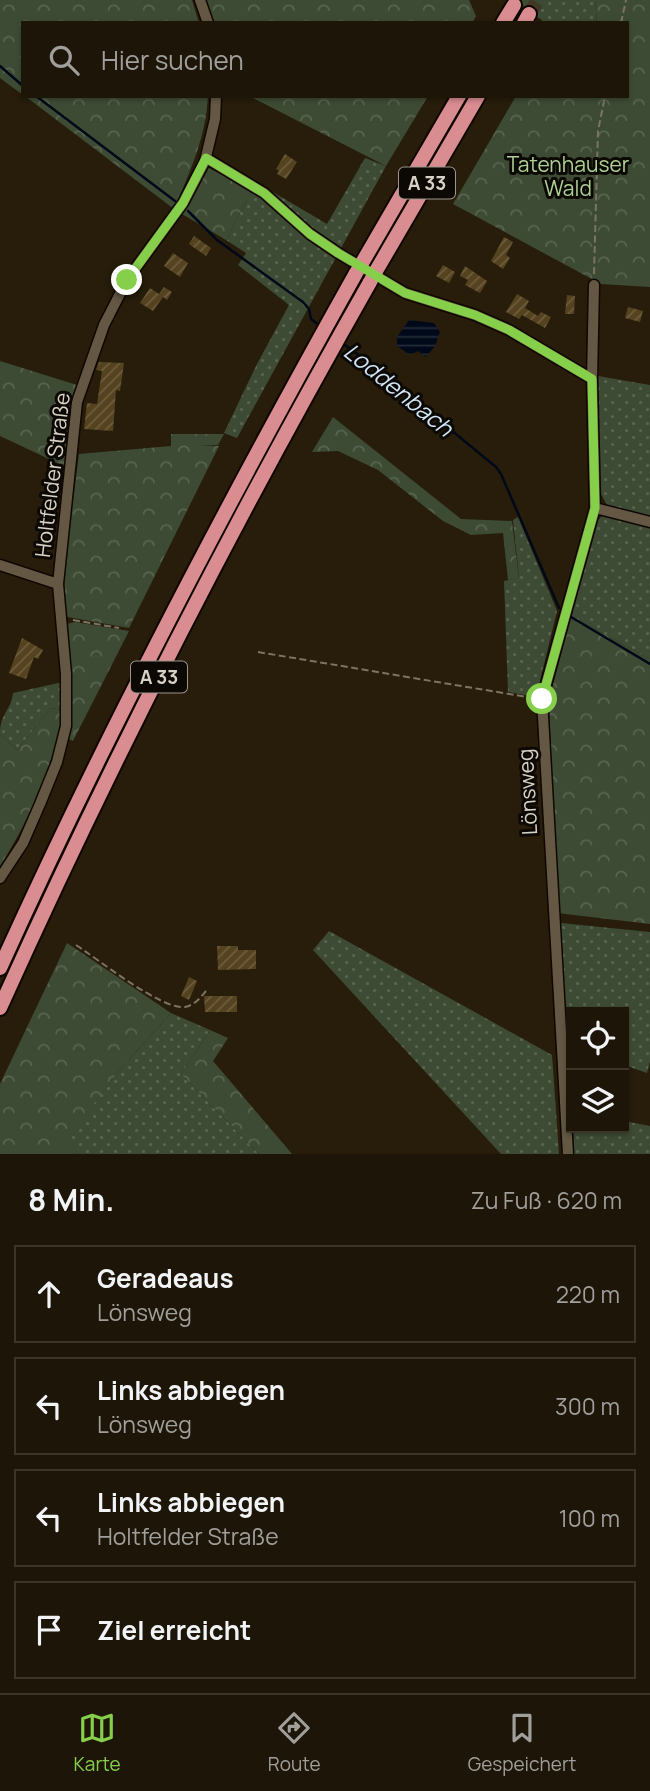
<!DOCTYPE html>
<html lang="de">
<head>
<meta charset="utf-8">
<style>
  body { margin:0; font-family:Manrope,sans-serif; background:#2a2316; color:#f1f3f6 }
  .controls { position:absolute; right:21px; bottom:21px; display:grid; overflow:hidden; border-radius:0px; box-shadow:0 2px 5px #0004 }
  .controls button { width:63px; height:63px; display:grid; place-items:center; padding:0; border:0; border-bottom:2px solid #3b3529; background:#1d1608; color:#f1f3f6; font:35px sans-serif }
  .stop { position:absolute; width:21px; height:21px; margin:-16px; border:5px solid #86cf4b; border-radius:50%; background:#fff }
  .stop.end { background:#86cf4b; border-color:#fff; box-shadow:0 2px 7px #0008 }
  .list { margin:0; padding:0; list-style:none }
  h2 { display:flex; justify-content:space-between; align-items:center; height:91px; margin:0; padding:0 28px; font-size:30px }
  h2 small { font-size:23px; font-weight:400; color:#a09f9c }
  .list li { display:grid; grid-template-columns:46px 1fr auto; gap:21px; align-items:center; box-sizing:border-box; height:98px; margin:0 14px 14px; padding:0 14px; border:2px solid #3b3529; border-radius:0px }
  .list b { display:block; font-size:26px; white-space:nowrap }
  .list p { margin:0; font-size:23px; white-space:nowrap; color:#a09f9c }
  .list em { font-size:23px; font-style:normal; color:#a09f9c }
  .icon { flex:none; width:38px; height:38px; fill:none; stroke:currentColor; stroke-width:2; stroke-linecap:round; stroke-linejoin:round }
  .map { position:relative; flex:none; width:650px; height:1154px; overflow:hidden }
  .search { position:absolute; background:#1d1608; box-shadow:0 2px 5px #0004; left:21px; right:21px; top:21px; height:77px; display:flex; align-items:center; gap:18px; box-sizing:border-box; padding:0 24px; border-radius:0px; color:#a09f9c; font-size:26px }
  .sheet { height:539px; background:#1d1608 }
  nav { display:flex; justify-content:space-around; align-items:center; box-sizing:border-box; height:98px; border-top:2px solid #3b3529; background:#1d1608; font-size:19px; color:#a09f9c }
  nav a { display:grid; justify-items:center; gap:4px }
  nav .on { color:#86cf4b }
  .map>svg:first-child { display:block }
  .grass { fill:url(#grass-dots) }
  .forest { fill:url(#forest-crowns) }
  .water { fill:url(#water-rules) }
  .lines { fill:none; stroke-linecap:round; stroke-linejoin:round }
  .stream { stroke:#000919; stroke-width:2.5 }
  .building { fill:url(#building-hatch) }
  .highway-tunnel { stroke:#423826; stroke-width:14; stroke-dasharray:14 7; stroke-linecap:butt }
  .minor-casing { stroke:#100700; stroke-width:13 }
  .highway-casing { stroke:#100700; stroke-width:18 }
  .path { stroke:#7b7363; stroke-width:2; stroke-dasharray:7 3.5; stroke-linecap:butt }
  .minor { stroke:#645844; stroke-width:10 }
  .highway { stroke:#d98d91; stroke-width:14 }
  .highway-bridge-casing { stroke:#100700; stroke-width:18; stroke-linecap:butt }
  .highway-bridge { stroke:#d98d91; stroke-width:14 }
  .route { stroke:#86cf4b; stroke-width:9 }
  .labels { text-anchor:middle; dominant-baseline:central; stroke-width:6; stroke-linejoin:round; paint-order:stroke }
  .shield { fill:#0c0803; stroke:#9b958b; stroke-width:2 }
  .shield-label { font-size:19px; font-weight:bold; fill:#d8d1c5 }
  .park-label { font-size:21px; fill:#add096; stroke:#0c0803 }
  .street-label { font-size:21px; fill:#d8d1c5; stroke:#0c0803 }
  .water-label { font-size:23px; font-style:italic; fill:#d0e6f9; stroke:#0c0803 }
</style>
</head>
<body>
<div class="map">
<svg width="650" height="1154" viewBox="0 0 650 1154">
  <defs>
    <pattern id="grass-dots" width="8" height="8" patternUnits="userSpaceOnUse" patternTransform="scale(1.75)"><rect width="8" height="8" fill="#3d4b34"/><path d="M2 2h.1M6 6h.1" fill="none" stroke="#586450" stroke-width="1.8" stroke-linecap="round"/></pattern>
    <pattern id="forest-crowns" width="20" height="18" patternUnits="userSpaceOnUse" patternTransform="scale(1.75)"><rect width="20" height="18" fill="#3d4b34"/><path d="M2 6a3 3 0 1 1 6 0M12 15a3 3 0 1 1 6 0" fill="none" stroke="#586450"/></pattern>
    <pattern id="water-rules" width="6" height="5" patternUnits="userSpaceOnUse" patternTransform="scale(1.75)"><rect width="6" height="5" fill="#000919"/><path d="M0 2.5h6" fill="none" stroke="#242c39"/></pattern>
    <pattern id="building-hatch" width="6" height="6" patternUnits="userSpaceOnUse" patternTransform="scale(1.75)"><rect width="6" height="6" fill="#55431f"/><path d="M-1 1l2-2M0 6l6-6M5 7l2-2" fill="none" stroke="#6d5d3e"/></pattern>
  </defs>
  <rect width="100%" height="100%" fill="#271d0a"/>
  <path class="grass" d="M509 0H595L597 23H541L542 20Z
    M365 158 386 166 237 438 224 433 257 364 289 305 238 265 246 253 226 240 252 190 254 181 327 224Z
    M598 376 650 385V517L608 507 600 492Z
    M603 515 650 528V659L571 616 595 523Z
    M518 517 557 611 536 697 508 692 504 581 519 578 513 520Z
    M63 682V710L51 708 17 750 0 734C0 713 11 711 13 693Z
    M561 923 650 932V1061L647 1073 624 1065V1012H571V1047L569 1046 558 927Z
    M329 931 552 1055 559 1154H501L313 950Z
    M171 1013 210 1030 181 1074 259 1154H78L67 1138 118 1072Z
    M624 1121 650 1126V1154H574L573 1128H624Z"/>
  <path class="forest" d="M0 0H192L199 23H23V95L0 78Z
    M206 0H469L476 16 472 23H214Z
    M595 0H650V287L601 284 453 204 516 96H627V23H597Z
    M25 96H208C206 137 190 172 174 209Z
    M249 96H428L386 166Z
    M207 167 252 190 226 240 182 214Z
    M0 361 77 385 66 467 0 436Z
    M333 417 461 519 512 521 519 579 508 580 503 533 471 535 443 521 378 470 338 451 312 452Z
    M171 434H224L218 445H199L219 446 129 628 62 616 63 577 79 454 171 446Z
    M571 616 650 659V924L557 913 549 700Z
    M75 622 129 631 73 741 69 739 71 712 67 624Z
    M51 708 63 710C53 767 31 817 0 866V734L17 750Z
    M67 943 171 1013 118 1072 68 1138 78 1154H0V1084Z
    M210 1030 228 1038 213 1061 292 1154H259L181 1074Z"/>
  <path class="water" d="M409 320 434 323 440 332 435 346 426 357 418 351 410 355 397 346V337Z"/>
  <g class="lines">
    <path class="stream" d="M0 66 23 86
      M36 96 175 201
      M188 211 217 240 303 302 309 309 311 319 320 326
      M342 343 366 360 496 467 501 474 559 608
      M571 617 650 664"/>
  </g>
  <path class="building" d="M285 154 297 162 286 179 277 174 279 171 276 169Z
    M194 236 211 248 206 256 189 244Z
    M504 237 513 242 506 255 510 258 503 269 491 261Z
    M173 253 188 263 180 277 164 266Z
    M443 265 455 272 449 283 436 276Z
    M465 266 487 281 480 293 465 285 468 280 460 276Z
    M164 287 172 292 167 300 163 297 153 311 140 303 150 288 159 294Z
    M517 294 529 301 525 308 538 316 541 312 551 317 545 328 522 315 519 319 506 312Z
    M567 295 575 296 574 314H565Z
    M628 307 643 311 640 322 625 318Z
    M99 362 124 363 120 391 116 390 113 431 84 429 87 403 97 404 102 371 96 370Z
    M22 638 43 650 38 659 34 657 26 679 9 673Z
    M217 946H238V950H256V969L218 970Z
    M189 977 197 981 189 1000 181 996Z
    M204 996H237V1012H205Z"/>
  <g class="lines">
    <path class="highway-tunnel" d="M529 14 538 0"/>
    <defs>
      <path id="minor" d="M200 0 208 23
        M206 158 264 193 310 234 338 253 405 293 475 315 509 330 592 379
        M595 508 650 522
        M0 565 58 584
        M0 878 23 843 40 804 57 762 66 726V674L58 584 77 402 104 325 127 280 183 203 205 161 215 119 216 96
        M568 1154 542 699 595 508 592 379 594 285"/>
      <path id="highway" d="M503 23 514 5
        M524 23 529 14
        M362 263 459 96
        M376 271 478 96
        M0 968C107 731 229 500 356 273
        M0 1008C111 761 236 518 370 282"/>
    </defs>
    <use href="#minor" class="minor-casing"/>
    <use href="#highway" class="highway-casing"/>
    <path class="path" d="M621 23 626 0
      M594 274 598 131 605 96
      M73 620 119 628
      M258 652 533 698
      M76 945C98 959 161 1010 185 1007 195 1005 200 998 206 991"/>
    <use href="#minor" class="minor"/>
    <use href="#highway" class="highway"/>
    <defs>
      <path id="highway-bridge" d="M356 273 362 263
        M370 282 376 271"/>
    </defs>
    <use href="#highway-bridge" class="highway-bridge-casing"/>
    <use href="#highway-bridge" class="highway-bridge"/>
  </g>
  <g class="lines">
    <path class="route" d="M127 280 183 203 206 158 264 193 310 234 338 253 405 293 475 315 509 330 592 379 595 508 542 699"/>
  </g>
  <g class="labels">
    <g class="shield">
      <rect x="399" y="167.5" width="56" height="31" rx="5"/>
      <rect x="131" y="661.5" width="56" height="31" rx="5"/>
    </g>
    <g class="shield-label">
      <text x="427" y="183">A 33</text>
      <text x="159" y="677">A 33</text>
    </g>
    <g class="park-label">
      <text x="568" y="164">Tatenhauser<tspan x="568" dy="24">Wald</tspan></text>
    </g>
    <g class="street-label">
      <text transform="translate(52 475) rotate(-83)">Holtfelder Straße</text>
      <text transform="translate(527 792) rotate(-93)">Lönsweg</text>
    </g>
    <g class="water-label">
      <text transform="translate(399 389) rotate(39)">Loddenbach</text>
    </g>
  </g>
</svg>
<div class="controls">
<button><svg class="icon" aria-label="locate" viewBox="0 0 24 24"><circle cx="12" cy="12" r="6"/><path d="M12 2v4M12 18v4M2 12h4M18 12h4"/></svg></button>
<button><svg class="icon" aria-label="layers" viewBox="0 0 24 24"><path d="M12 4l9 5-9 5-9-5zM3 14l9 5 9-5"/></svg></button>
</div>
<div class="stop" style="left:542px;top:699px"></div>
<div class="stop end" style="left:127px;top:280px"></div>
<div class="search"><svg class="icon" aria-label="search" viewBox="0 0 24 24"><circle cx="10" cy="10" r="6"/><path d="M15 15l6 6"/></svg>Hier suchen</div>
</div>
<section class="sheet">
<h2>8 Min.<small>Zu Fuß · 620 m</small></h2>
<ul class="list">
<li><svg class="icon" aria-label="ahead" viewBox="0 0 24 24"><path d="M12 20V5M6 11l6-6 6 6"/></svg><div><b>Geradeaus</b><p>Lönsweg</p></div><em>220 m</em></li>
<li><svg class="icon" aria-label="left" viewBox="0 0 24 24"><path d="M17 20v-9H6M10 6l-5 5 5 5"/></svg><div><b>Links abbiegen</b><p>Lönsweg</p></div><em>300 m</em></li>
<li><svg class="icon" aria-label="left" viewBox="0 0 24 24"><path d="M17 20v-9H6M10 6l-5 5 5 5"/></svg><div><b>Links abbiegen</b><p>Holtfelder Straße</p></div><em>100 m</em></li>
<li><svg class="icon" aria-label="arrive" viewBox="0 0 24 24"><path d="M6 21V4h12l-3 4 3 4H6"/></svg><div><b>Ziel erreicht</b></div></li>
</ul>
</section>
<nav>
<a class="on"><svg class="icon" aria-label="map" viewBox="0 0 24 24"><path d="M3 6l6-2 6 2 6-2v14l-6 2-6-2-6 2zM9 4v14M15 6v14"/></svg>Karte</a>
<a><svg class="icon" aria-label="directions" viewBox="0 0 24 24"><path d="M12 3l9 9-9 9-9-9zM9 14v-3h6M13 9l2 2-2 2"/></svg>Route</a>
<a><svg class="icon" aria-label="saved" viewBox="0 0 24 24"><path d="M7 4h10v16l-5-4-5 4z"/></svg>Gespeichert</a>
</nav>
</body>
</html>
